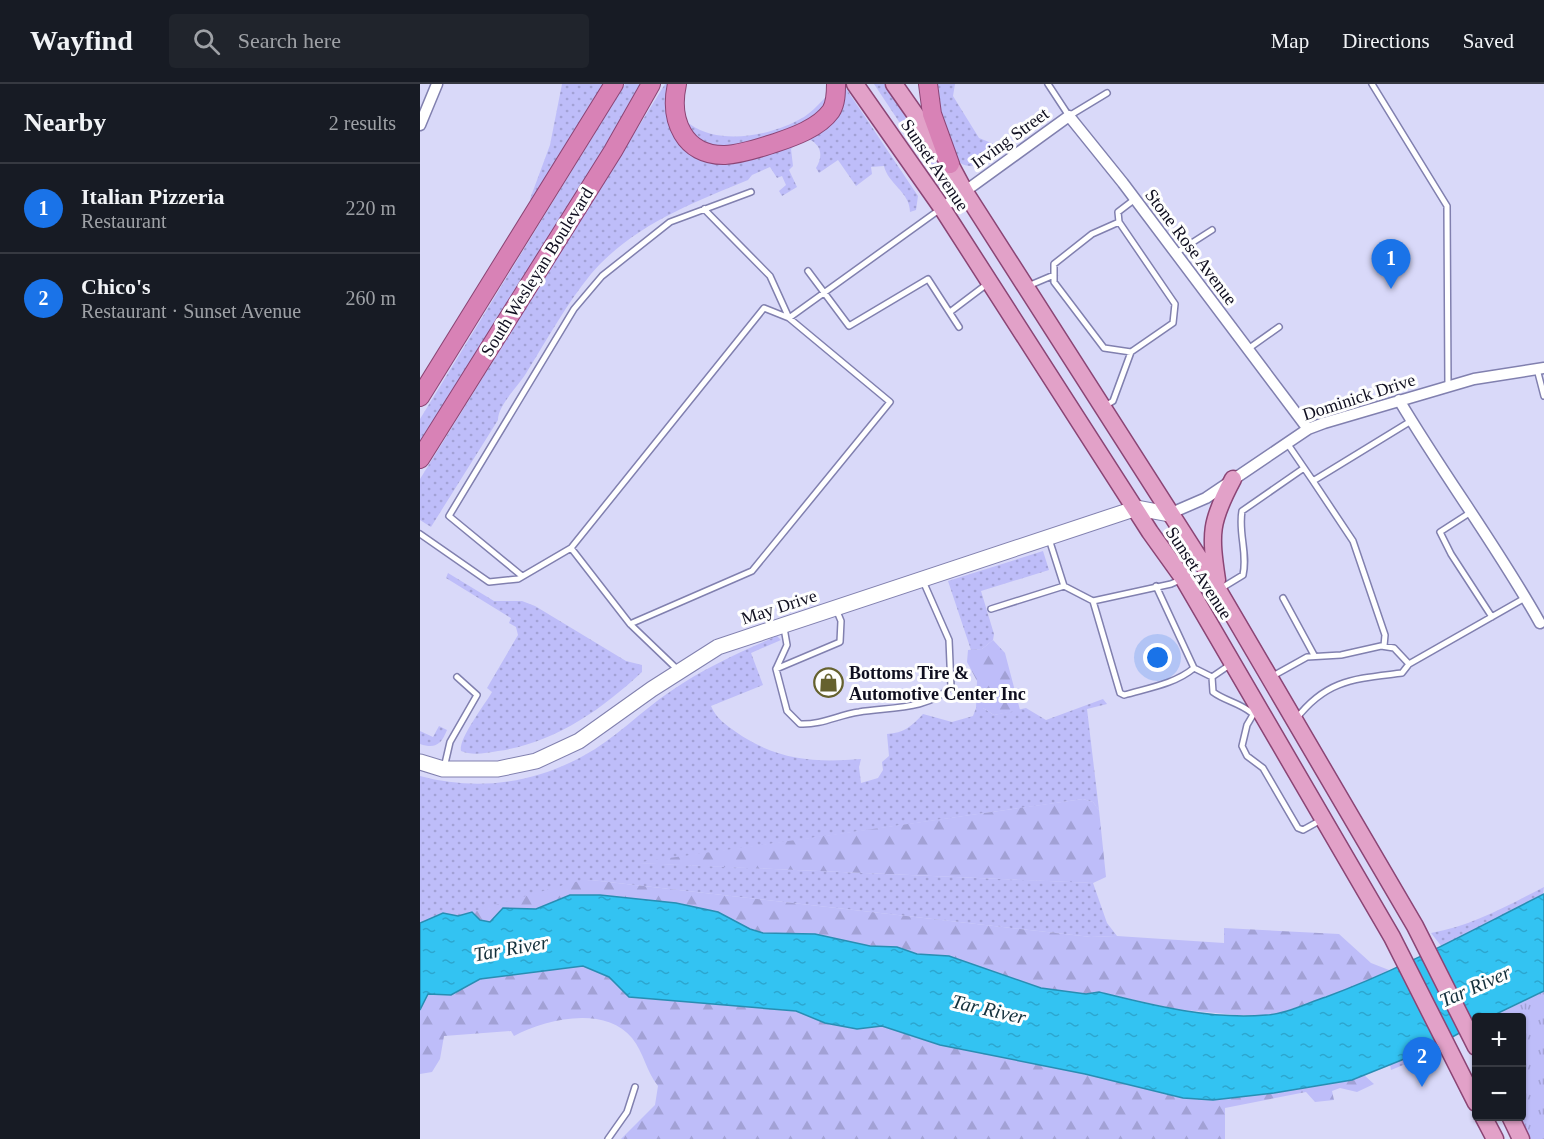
<!DOCTYPE html>
<html lang="en">
<head>
<meta charset="utf-8">
<style>
  body { margin:0; font-family:"Times New Roman",serif; background:#20242c; color:#f1f3f6 }
  .controls { position:absolute; right:18px; bottom:18px; display:grid; overflow:hidden; border-radius:6px; box-shadow:0 2px 4px #0004 }
  .controls button { width:54px; height:54px; display:grid; place-items:center; padding:0; border:0; border-bottom:2px solid #363941; background:#171b24; color:#f1f3f6; font:30px sans-serif }
  .you { position:absolute; left:738px; top:574px; width:21px; height:21px; margin:-15px; border:4px solid #fff; border-radius:50%; background:#1a73e8; box-shadow:0 0 0 9px #1a73e833 }
  .badge { display:grid; place-items:center; width:39px; height:39px; border-radius:50%; background:#1a73e8; color:#fff; font-size:20px; font-weight:700 }
  .pin { position:absolute; translate:-50% -50px; filter:drop-shadow(0 2px 3px #0008) }
  .pin::after { content:''; position:absolute; top:32px; width:21px; height:18px; background:inherit; clip-path:polygon(0 0,100% 0,50% 100%) }
  .list { margin:0; padding:0; list-style:none }
  h2 { display:flex; justify-content:space-between; align-items:center; height:78px; margin:0; padding:0 24px; font-size:26px }
  h2 small { font-size:20px; font-weight:400; color:#9ea1a6 }
  .list li { display:grid; grid-template-columns:39px 1fr auto; gap:18px; align-items:center; box-sizing:border-box; height:90px; padding:0 24px; border-top:2px solid #363941 }
  .list b { display:block; font-size:22px; white-space:nowrap }
  .list p { margin:0; font-size:20px; white-space:nowrap; color:#9ea1a6 }
  .list em { font-size:20px; font-style:normal; color:#9ea1a6 }
  .icon { flex:none; width:33px; height:33px; fill:none; stroke:currentColor; stroke-width:2; stroke-linecap:round; stroke-linejoin:round }
  .map { position:relative; flex:none; width:1124px; height:1055px; overflow:hidden }
  header { display:flex; align-items:center; gap:36px; box-sizing:border-box; height:84px; padding:0 30px; background:#171b24; border-bottom:2px solid #363941 }
  header strong { font-size:28px }
  nav { display:flex; gap:33px; margin-inline-start:auto; font-size:21px }
  .search { width:420px; height:54px; background:#20242c; display:flex; align-items:center; gap:15px; box-sizing:border-box; padding:0 21px; border-radius:6px; color:#9ea1a6; font-size:22px }
  main { display:flex }
  aside { flex:1; background:#171b24 }
  .map>svg:first-child { display:block }
  .grass { fill:url(#grass-dots) }
  .forest { fill:url(#forest-firs) }
  .park { fill:url(#park-tufts) }
  .water { fill:url(#water-ripples); stroke:#288db3; stroke-width:1.5 }
  .lines { fill:none; stroke-linecap:round; stroke-linejoin:round }
  .service-casing { stroke:#8180af; stroke-width:8 }
  .minor-casing { stroke:#8180af; stroke-width:13 }
  .secondary-casing { stroke:#8180af; stroke-width:17 }
  .primary-casing { stroke:#8b4575; stroke-width:19 }
  .trunk-casing { stroke:#8b4575; stroke-width:20 }
  .service { stroke:#fff; stroke-width:5 }
  .minor { stroke:#fff; stroke-width:10 }
  .secondary { stroke:#fff; stroke-width:15 }
  .primary { stroke:#e2a1c8; stroke-width:16 }
  .trunk { stroke:#d882b6; stroke-width:18 }
  .labels { text-anchor:middle; dominant-baseline:central; stroke-width:6; stroke-linejoin:round; paint-order:stroke }
  .street-label { font-size:18px; fill:#0f0e1f; stroke:#fefefe }
  .poi-label { font-size:18px; font-weight:bold; fill:#0f0e1f; stroke:#fefefe; text-anchor:start }
  .water-label { font-size:20px; font-style:italic; fill:#15313c; stroke:#fefefe }
</style>
</head>
<body>
<header>
<strong>Wayfind</strong>
<div class="search"><svg class="icon" aria-label="search" viewBox="0 0 24 24"><circle cx="10" cy="10" r="6"/><path d="M15 15l6 6"/></svg>Search here</div>
<nav><a>Map</a><a>Directions</a><a>Saved</a></nav>
</header>
<main>
<aside>
<h2>Nearby<small>2 results</small></h2>
<ul class="list">
<li><span class="badge">1</span><div><b>Italian Pizzeria</b><p>Restaurant</p></div><em>220 m</em></li>
<li><span class="badge">2</span><div><b>Chico's</b><p>Restaurant · Sunset Avenue</p></div><em>260 m</em></li>
</ul>
</aside>
<div class="map">
<svg width="1124" height="1055" viewBox="0 0 1124 1055">
  <defs>
    <pattern id="grass-dots" width="8" height="8" patternUnits="userSpaceOnUse" patternTransform="scale(1.5)"><rect width="8" height="8" fill="#bebdf9"/><path d="M2 2h.1M6 6h.1" fill="none" stroke="#a2a1d5" stroke-width="1.8" stroke-linecap="round"/></pattern>
    <pattern id="forest-firs" width="22" height="20" patternUnits="userSpaceOnUse" patternTransform="scale(1.5)"><rect width="22" height="20" fill="#bebdf9"/><path d="M5 1l3.5 6h-7zM16 11l3.5 6h-7z" fill="#a2a1d5"/></pattern>
    <pattern id="park-tufts" width="24" height="20" patternUnits="userSpaceOnUse" patternTransform="scale(1.5)"><rect width="24" height="20" fill="#bebdf9"/><path d="M3 7l-1-3M5 7V3M7 7l1-3M15 17l-1-3M17 17v-4M19 17l1-3" fill="none" stroke="#a2a1d5"/></pattern>
    <pattern id="water-ripples" width="26" height="14" patternUnits="userSpaceOnUse" patternTransform="scale(1.5)"><rect width="26" height="14" fill="#33c3f2"/><path d="M2 4q2-2 4 0t4 0M15 11q2-2 4 0t4 0" fill="none" stroke="#2ca6cf"/></pattern>
  </defs>
  <rect width="100%" height="100%" fill="#d9d9f9"/>
  <path class="grass" d="M142 0H184L113 117 110 115 130 61Z
    M205 0H224L0 360V335Z
    M245 0H247C257 67 338 60 384 33 398 24 407 8 423 0L498 112 496 126 490 128C490 108 468 100 464 82L451 83 452 90 436 102 418 76 399 89 396 84C403 72 402 62 389 55L377 59 371 65 373 82 369 86 377 103 362 112 359 107 366 101 362 92 357 94 350 83 332 91 328 96C272 119 212 142 171 190 147 219 128 254 108 286 100 301 78 320 78 336L11 443 0 436V395Z
    M454 0H465L527 100 517 95Z
    M515 0H535L533 12 559 54 584 64C575 70 562 82 552 82 522 84 519 21 515 0Z
    M623 467 629 486 561 507 574 550 573 556 562 565 551 566 528 497Z
    M28 489 74 517H102L115 522 206 577 222 581V588C180 627 134 659 78 667 66 669 52 672 41 667 38 655 64 622 72 608L67 604 98 551 96 543 89 539 91 534 26 494Z
    M357 552 361 556 331 569 343 601 291 622C296 634 306 641 316 648 356 676 394 679 441 675L439 683 441 699 458 694 463 686 462 678 469 672 467 650C484 649 492 642 503 630L532 638 553 632 556 624H563L574 631 606 624 626 636 683 615 687 620 667 625 679 726 673 718 663 715 219 779 673 799 687 839 697 852 671 853 171 796 38 832 22 829 0 839V692C56 707 112 700 163 672 195 655 221 627 251 607 284 584 320 568 357 552Z
    M19 642 27 646C21 661 15 665 0 660V647L13 653Z
    M1124 803 1123 811 1022 863 1011 849C1052 842 1087 822 1124 803Z
    M1014 963 1015 968 971 986 970 980Z"/>
  <path class="forest" d="M573 556 585 569 600 626 574 631 563 624H556L557 597 547 578 548 566 562 565Z
    M663 715 673 718 679 726 686 793 673 799 214 779Z
    M171 796 671 853 697 852 804 859V844L919 850 951 879 969 886 936 902 863 928 845 931H816L755 925 679 908 666 910 621 904 529 872 497 870 477 863 450 862 395 850 343 849 330 845 298 828 255 819 180 811H150L116 825 83 824 70 838 38 832 154 798Z
    M163 882 189 893 209 913 376 927 405 939 437 945 462 942 520 961 665 990 763 1014 793 1016 854 1009 932 996 944 991 954 1000 937 1008 920 1004 912 1007 914 1016 895 1018 886 1008 805 1024V1055H201L235 1021 238 1002C226 987 224 969 212 954 185 921 125 935 94 952L91 947 24 952 20 975 12 988 0 990V926L8 910 31 911 60 895Z"/>
  <path class="park" d="M1124 907V1055H1110L1099 1033 1102 1032V934H1070Z"/>
  <path class="water" d="M1124 810V907L1070 933 1056 934V940L1014 963 932 996 854 1009 793 1016 763 1014 665 990 520 961 462 942 437 945 405 939 376 927 209 913 189 893 163 882 60 895 31 911 8 910 0 926V839L23 829 38 832 52 828 60 836 70 838 83 824 116 825 150 811H180L256 819 298 828 330 845 343 849 395 850 450 862 477 863 497 870 529 872 621 904 666 910 679 908C732 921 790 936 846 931 866 930 887 919 906 913 982 885 1052 846 1124 810Z"/>
  <g class="lines">
    <defs>
      <path id="service" d="M628 0 649 32 687 9
        M952 0 1027 122 1028 303
        M699 138 672 150 634 180V198L684 264 711 268
        M756 169 792 146
        M388 187 429 242 508 195 539 243
        M608 202 634 191
        M530 228 567 200
        M828 265 859 243
        M1117 285 1124 312
        M685 322 693 317 711 268 753 239 755 220 699 138 698 128 715 115
        M867 359 893 397
        M1051 428 1020 448 1031 470 1072 533
        M0 450 69 498 98 495 151 464 344 224 369 234 519 126
        M629 455 644 502 673 517 751 500 760 496
        M151 464 210 540 258 586
        M102 492 29 432 154 225 182 192 250 138 331 108
        M736 502 774 584 792 593 811 580
        M800 505 823 491C828 469 818 449 822 427L884 384
        M863 514 894 571
        M673 517 700 609 704 611C728 604 755 600 774 584
        M571 525 644 502
        M210 540 332 487 470 318 369 234 350 192 284 125
        M364 544 367 561 356 585 367 627 380 640C402 641 418 631 439 628 469 623 508 626 531 603L529 556 503 497
        M964 562 965 551 933 457 893 397 991 337
        M989 580 1105 514
        M356 585 420 558 421 537 416 525
        M792 593 793 608C805 617 818 618 832 629
        M851 593 887 573 921 571 961 562 974 564 989 580 982 589C935 595 907 595 876 635
        M837 624 827 641 822 662 827 672 843 684 878 744 883 746 901 736
        M24 684 30 658 57 611 37 593
        M188 1055 207 1028 215 1003"/>
      <path id="minor" d="M0 41 17 0
        M522 124 649 32 703 99 888 345
        M979 316C1024 392 1077 462 1120 539
        M749 430 786 414 888 345 904 339 1054 295 1124 284"/>
      <path id="secondary" d="M0 678 23 685H78L116 677 159 657 232 605 298 563 717 424 749 430"/>
      <path id="primary" d="M435 0 522 124 730 448 763 494 972 853 1056 1019
        M474 0 530 80 545 108 783 480 995 842 1056 963
        M797 496C790 449 790 438 813 395
        M1063 1032 1075 1055
        M1090 1032 1101 1055"/>
      <path id="trunk" d="M257 0C249 36 264 72 305 71 322 70 339 64 355 59 373 53 399 44 411 27 416 19 416 9 416 0
        M508 0 512 30 530 80
        M0 313 194 0
        M0 375 193 67 231 0"/>
    </defs>
    <use href="#service" class="service-casing"/>
    <use href="#minor" class="minor-casing"/>
    <use href="#secondary" class="secondary-casing"/>
    <use href="#primary" class="primary-casing"/>
    <use href="#trunk" class="trunk-casing"/>
    <use href="#service" class="service"/>
    <use href="#minor" class="minor"/>
    <use href="#secondary" class="secondary"/>
    <use href="#primary" class="primary"/>
    <use href="#trunk" class="trunk"/>
  </g>
  <defs>
    <symbol id="shop-ring" viewBox="-11 -11 22 22"><circle r="9.5" fill="#fefefe" stroke="#65612e" stroke-width="1.5"/><path d="M-5-2.5h2.3a2.7 3.5 0 0 1 5.4 0H5L5.5 6h-11ZM-1.5-2.5h3a1.5 2.3 0 0 0-3 0Z" fill="#65612e"/></symbol>
  </defs>
  <g fill-rule="evenodd">
    <use href="#shop-ring" x="392" y="582" width="33" height="33"/>
  </g>
  <g class="labels">
    <g class="street-label">
      <text transform="translate(590 54) rotate(-36)">Irving Street</text>
      <text transform="translate(515 81) rotate(56)">Sunset Avenue</text>
      <text transform="translate(771 163) rotate(53)">Stone Rose Avenue</text>
      <text transform="translate(117 188) rotate(-58)">South Wesleyan Boulevard</text>
      <text transform="translate(939 313) rotate(-18)">Dominick Drive</text>
      <text transform="translate(779 489) rotate(57)">Sunset Avenue</text>
      <text transform="translate(359 523) rotate(-18)">May Drive</text>
    </g>
    <g class="poi-label">
      <text x="429" y="589">Bottoms Tire &amp;<tspan x="429" dy="21">Automotive Center Inc</tspan></text>
    </g>
    <g class="water-label">
      <text transform="translate(91 864) rotate(-10)">Tar River</text>
      <text transform="translate(1055 902) rotate(-24)">Tar River</text>
      <text transform="translate(569 925) rotate(13)">Tar River</text>
    </g>
  </g>
</svg>
<div class="controls">
<button>+</button>
<button>−</button>
</div>
<div class="you"></div>
<div class="pin badge" style="left:971px;top:205px">1</div>
<div class="pin badge" style="left:1002px;top:1003px">2</div>
</div>
</main>
</body>
</html>
